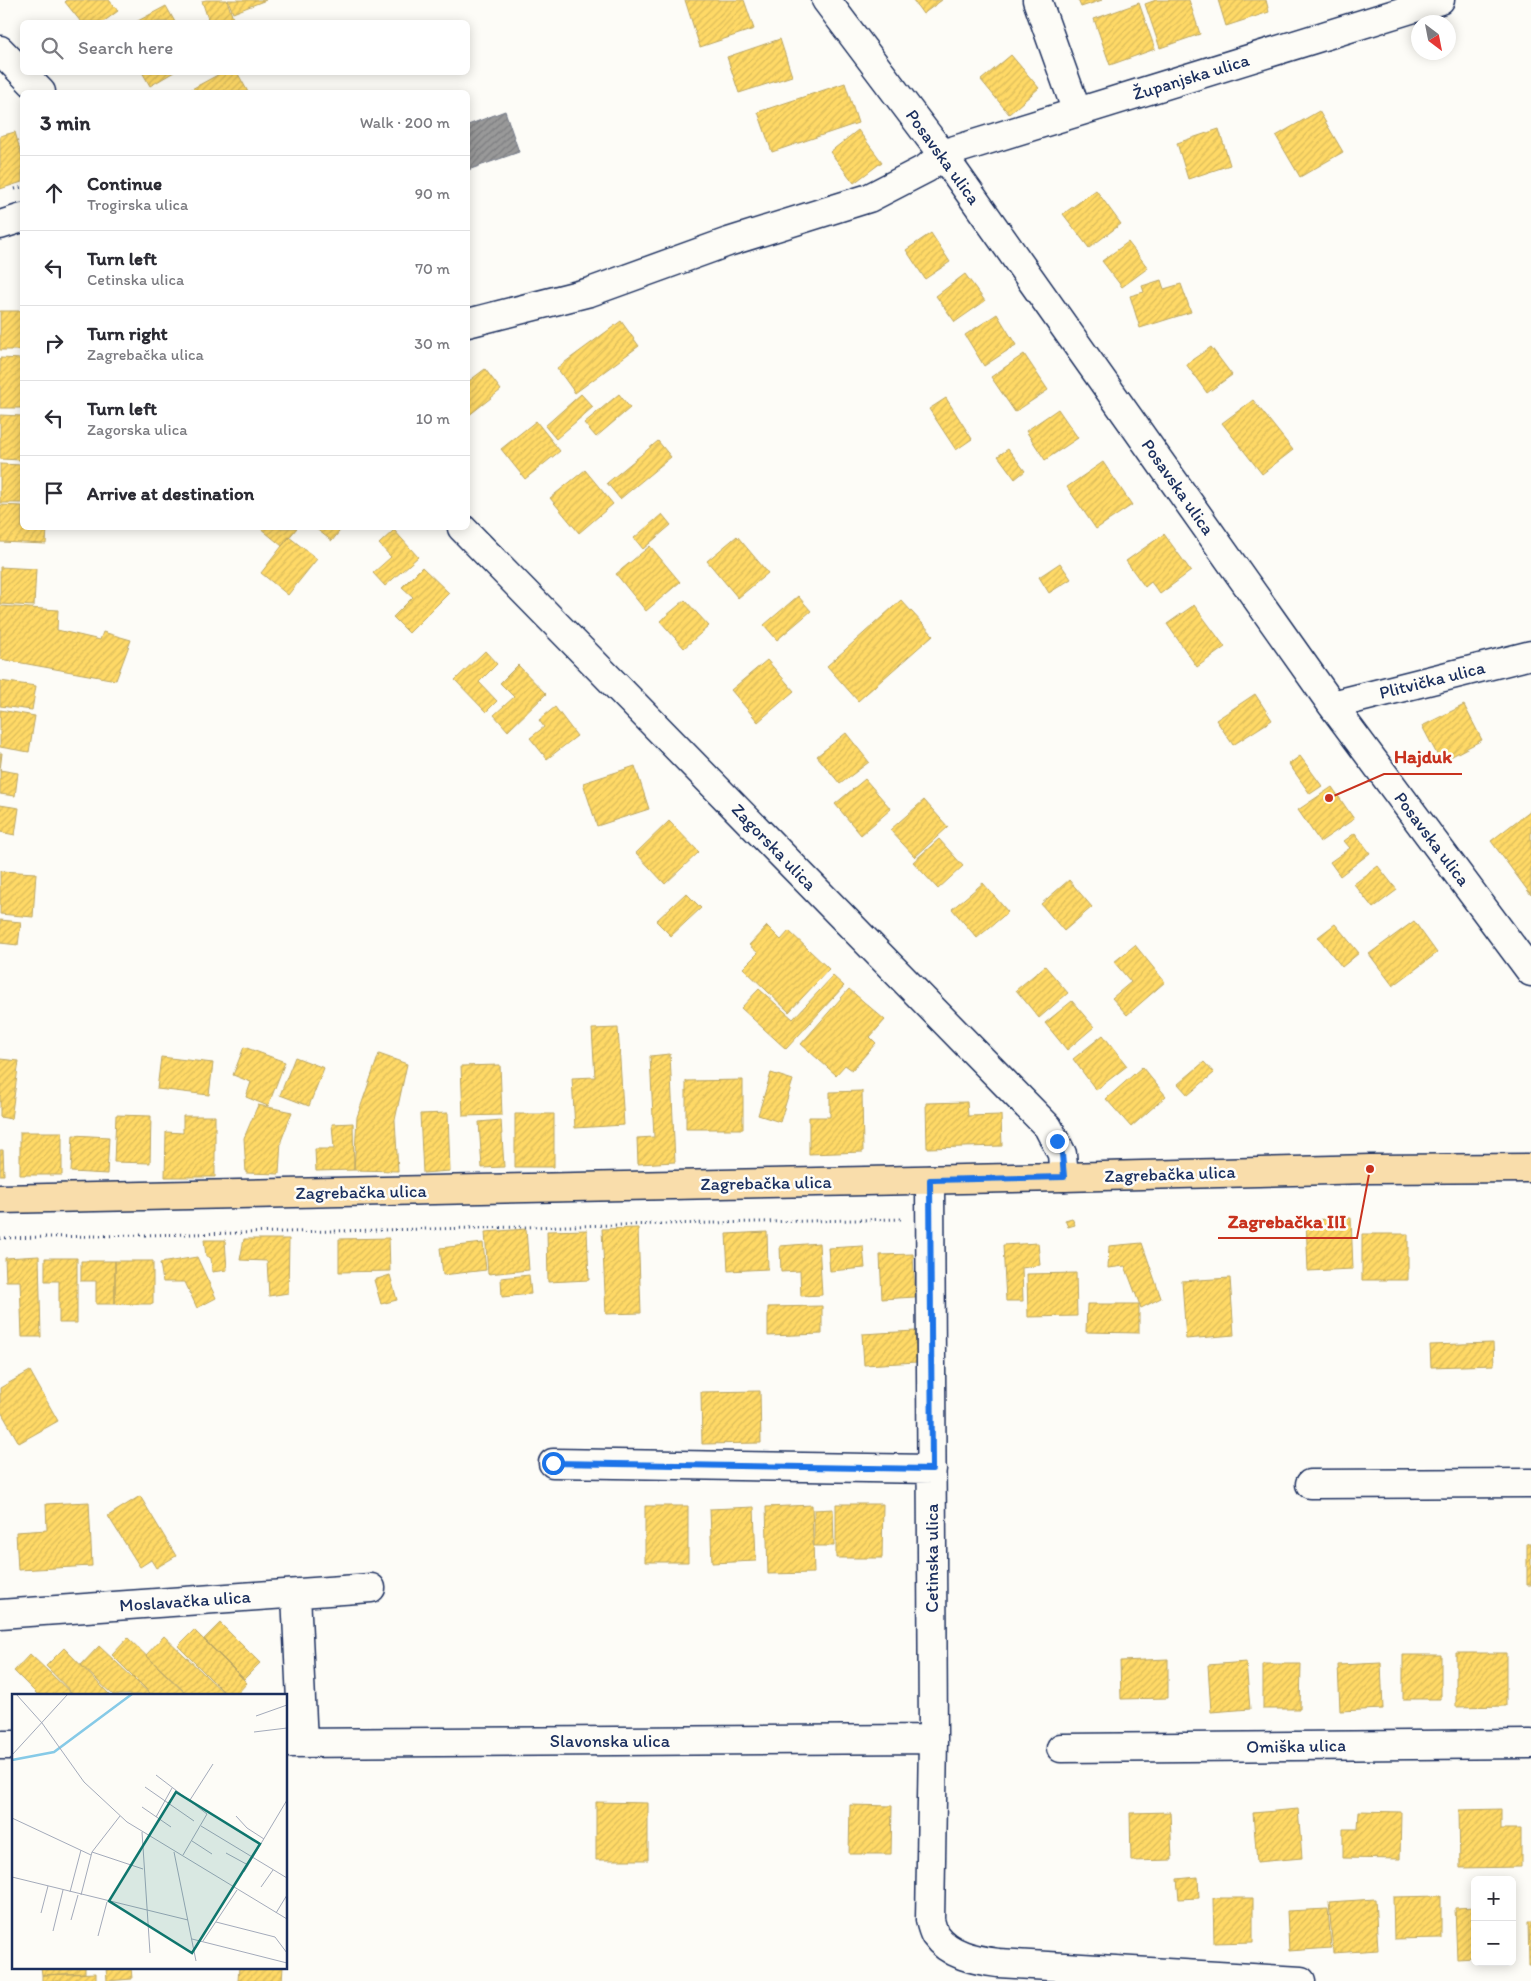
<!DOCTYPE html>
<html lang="en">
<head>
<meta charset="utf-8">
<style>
  body { margin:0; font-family:Itim,sans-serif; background:#f7f7f7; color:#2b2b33 }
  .controls { position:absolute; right:15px; bottom:15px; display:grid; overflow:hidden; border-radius:8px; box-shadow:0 2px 12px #0003 }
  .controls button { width:45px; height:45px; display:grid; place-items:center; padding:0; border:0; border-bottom:1px solid #e1e1e2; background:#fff; color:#2b2b33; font:25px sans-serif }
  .compass { position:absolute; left:1411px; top:15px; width:45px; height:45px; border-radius:50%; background:#fff; box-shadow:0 2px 12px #0003; rotate:148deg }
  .stop { position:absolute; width:15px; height:15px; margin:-11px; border:4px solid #1a73e8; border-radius:50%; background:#fff }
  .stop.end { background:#1a73e8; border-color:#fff; box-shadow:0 1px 5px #0008 }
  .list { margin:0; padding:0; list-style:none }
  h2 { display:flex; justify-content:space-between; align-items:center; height:65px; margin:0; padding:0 20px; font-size:21px }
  h2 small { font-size:16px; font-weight:400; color:#7c7c81 }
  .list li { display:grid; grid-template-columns:32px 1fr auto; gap:15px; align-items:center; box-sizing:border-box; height:75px; padding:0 20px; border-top:1px solid #e1e1e2 }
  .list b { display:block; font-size:19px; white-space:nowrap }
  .list p { margin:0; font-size:16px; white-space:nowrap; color:#7c7c81 }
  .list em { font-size:16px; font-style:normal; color:#7c7c81 }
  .icon { flex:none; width:28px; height:28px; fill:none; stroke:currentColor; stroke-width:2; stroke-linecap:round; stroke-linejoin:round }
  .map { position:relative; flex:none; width:1531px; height:1981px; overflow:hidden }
  .search { position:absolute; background:#fff; box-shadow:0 2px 12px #0003; left:20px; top:20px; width:450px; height:55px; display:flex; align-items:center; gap:12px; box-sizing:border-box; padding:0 18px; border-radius:8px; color:#7c7c81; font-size:19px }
  .panel { position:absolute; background:#fff; box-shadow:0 2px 12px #0003; left:20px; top:90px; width:450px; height:440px; border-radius:8px }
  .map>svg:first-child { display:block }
  .homes { fill:url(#homes-hatch); stroke:#bba664 }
  .industry { fill:url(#industry-hatch); stroke:#737987 }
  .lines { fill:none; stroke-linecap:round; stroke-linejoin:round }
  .minor-casing { stroke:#1b2f5e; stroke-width:31 }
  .major-casing { stroke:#1b2f5e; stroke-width:31 }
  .path { stroke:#1b2f5e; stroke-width:3; stroke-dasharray:1 4; stroke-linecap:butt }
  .minor { stroke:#fdfcf7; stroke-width:28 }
  .major { stroke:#f9ddab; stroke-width:28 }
  .route { stroke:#1a73e8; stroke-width:6 }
  .labels { text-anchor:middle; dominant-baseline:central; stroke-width:5; stroke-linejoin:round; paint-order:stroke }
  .street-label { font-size:18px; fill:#1b2f5e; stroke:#fdfcf7 }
  .inset-river { fill:none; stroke:#86cae7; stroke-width:2.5 }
  .inset-road { fill:none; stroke:#a3aaba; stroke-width:1 }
  .view { fill:#0f766e; fill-opacity:0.15; stroke:#0f766e; stroke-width:2.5 }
  .inset-edge { fill:none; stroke:#1b2f5e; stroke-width:2.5 }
  .leader { fill:none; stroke:#c8321e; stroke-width:2 }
  .callout-dot { fill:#c8321e; stroke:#fdfcf7; stroke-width:2 }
  .callout-label { font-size:19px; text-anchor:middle; font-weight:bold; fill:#c8321e; stroke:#fdfcf7; stroke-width:5; stroke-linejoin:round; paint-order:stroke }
</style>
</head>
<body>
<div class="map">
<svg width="1531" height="1981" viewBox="0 0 1531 1981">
  <defs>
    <pattern id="homes-hatch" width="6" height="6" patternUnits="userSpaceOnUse" patternTransform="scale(1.25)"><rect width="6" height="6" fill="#ffd966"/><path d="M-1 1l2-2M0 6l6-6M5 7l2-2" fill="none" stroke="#dabb5b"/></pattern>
    <pattern id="industry-hatch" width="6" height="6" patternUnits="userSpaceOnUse" patternTransform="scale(1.25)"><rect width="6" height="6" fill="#999"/><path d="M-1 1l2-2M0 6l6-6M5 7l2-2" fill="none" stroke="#7c7d80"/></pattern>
  </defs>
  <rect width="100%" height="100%" fill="#fdfcf7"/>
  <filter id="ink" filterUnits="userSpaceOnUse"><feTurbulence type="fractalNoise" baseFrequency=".02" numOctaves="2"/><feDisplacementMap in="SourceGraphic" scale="10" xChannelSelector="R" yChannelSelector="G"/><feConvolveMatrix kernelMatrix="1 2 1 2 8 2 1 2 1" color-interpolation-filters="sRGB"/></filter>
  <g filter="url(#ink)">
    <path class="homes" d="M67 0H109L118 11 103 22H81L65 2Z
      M206 0H227L234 22H209L202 1Z
      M228 0H266L233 13Z
      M685 0H744L754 29 700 47Z
      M913 0H942L923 14Z
      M1078 0H1102L1081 7Z
      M1156 0H1189L1200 34 1160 48 1145 4Z
      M1218 0H1266L1269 12 1226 26Z
      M1139 3 1155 49 1110 65 1094 19Z
      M166 6 175 22H136Z
      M780 39 792 76 739 93 727 57Z
      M1011 55 1039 88 1009 114 981 80Z
      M142 72H174L150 86Z
      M223 72H237L248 92H189L188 91Z
      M845 83 858 123 772 152 758 112Z
      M1319 111 1343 152 1300 177 1276 136Z
      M1219 129 1230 165 1188 179 1177 143Z
      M858 130 882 162 854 183 830 152Z
      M15 132 22 157V182L0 189V136Z
      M1096 190 1121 224 1089 248 1063 214Z
      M931 233 950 262 925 279 906 250Z
      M1128 242 1148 268 1122 287 1102 261Z
      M965 274 985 301 955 322 936 296Z
      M1161 280 1164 289 1181 284 1191 312 1140 328 1130 296 1144 292 1142 286Z
      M0 311H22V350H0Z
      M997 314 1016 345 984 366 965 335Z
      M621 321 639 346 575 393 557 368Z
      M1211 347 1232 375 1207 393 1186 364Z
      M1024 354 1048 390 1015 412 991 377Z
      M0 358 22 359V408H0Z
      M485 369 501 390 468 416V379L469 381Z
      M581 394 593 407 556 439 545 426Z
      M619 394 630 408 596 437 584 423Z
      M946 398 972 439 956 450 929 409Z
      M1253 400 1293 450 1262 474 1222 423Z
      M1058 409 1078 438 1045 460 1026 431Z
      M0 415 22 416V460L0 459Z
      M536 421 560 451 525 479 501 449Z
      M658 441 671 457 620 499 607 483Z
      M1008 449 1025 471 1015 479 998 456Z
      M1103 462 1132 505 1096 529 1067 487Z
      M0 464 22 465V503H0Z
      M585 470 613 504 579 533 550 498Z
      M0 505 22 506V528H47L46 544 0 542Z
      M662 514 671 525 643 549 634 538Z
      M260 528H297L282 546Z
      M315 528H342L332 541Z
      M394 530 418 557 385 586 373 573 391 557 379 544Z
      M1164 534 1191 571 1160 594 1151 582 1145 587 1126 561Z
      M737 536 768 573 738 598 707 561Z
      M289 537 317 559 288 595 261 573Z
      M650 546 680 582 646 611 616 574Z
      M1060 563 1071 579 1049 593 1039 577Z
      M0 567 36 569 34 606 0 604Z
      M422 567 449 593 409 633 393 617 413 597 402 587Z
      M798 596 811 611 777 640 764 625Z
      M685 600 709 626 684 648 660 621Z
      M901 600 933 635 858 701 827 666Z
      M1194 605 1225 647 1197 667 1167 624Z
      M0 606 58 610 57 630 100 640 103 632 131 640 116 680 0 659Z
      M485 651 497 664 479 682 497 701 486 712 455 680Z
      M767 660 794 691 758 722 731 690Z
      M518 665 546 694 508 731 494 715 514 697 500 683Z
      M0 681 36 686 32 710 0 706Z
      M1255 694 1272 720 1233 745 1216 720Z
      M1464 705 1482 740 1441 762 1422 726Z
      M555 707 577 736 547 759 530 738 544 727 539 720Z
      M0 710 35 716 29 752 0 747Z
      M846 733 869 762 840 784 817 756Z
      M0 753H2L0 770 18 773 15 796 0 794Z
      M1300 756 1322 786 1310 794 1289 764Z
      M635 766 649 809 597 826 583 783Z
      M865 779 891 809 861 835 835 804Z
      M1332 787 1354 819 1320 842 1298 810Z
      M924 800 948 827 915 857 890 830Z
      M0 805 19 808 15 835 0 832Z
      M1531 810V895L1491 841Z
      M669 821 699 852 665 884 636 853Z
      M1355 833 1370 853 1340 876 1330 862 1350 848 1344 841Z
      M939 839 963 866 938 889 913 862Z
      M1378 866 1397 890 1373 908 1354 884Z
      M0 871 36 873 33 917 0 914Z
      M1069 880 1092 907 1064 931 1041 904Z
      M983 883 1008 912 977 938 952 909Z
      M686 893 701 908 671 936 656 921Z
      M0 920 21 922 18 945 0 943Z
      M1414 921 1437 953 1393 986 1369 954Z
      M1335 924 1359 953 1342 967 1318 937Z
      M767 926 781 940 789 931 829 969 789 1012 743 968 758 953 749 945Z
      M1135 945 1165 982 1127 1015 1112 998 1131 982 1114 962Z
      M1045 966 1068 993 1039 1018 1016 990Z
      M833 976 844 986 786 1049 741 1008 759 989 793 1019Z
      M849 989 885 1020 870 1037 876 1043 852 1070 845 1065 836 1075 801 1044Z
      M1072 1001 1094 1027 1067 1050 1045 1023Z
      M618 1028 624 1125 575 1128 572 1078 595 1077 592 1029Z
      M1103 1035 1127 1066 1096 1090 1073 1059Z
      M244 1047 285 1062 268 1106 246 1097 251 1082 233 1075Z
      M379 1054 407 1064 395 1120 398 1171 354 1170 357 1117Z
      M670 1054 675 1162 638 1164 637 1138 654 1137 650 1056Z
      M161 1057 213 1063 209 1095 157 1089Z
      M295 1057 324 1068 309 1106 280 1095Z
      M0 1059 19 1061 11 1119 0 1117Z
      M1204 1062 1214 1073 1188 1095 1178 1084Z
      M500 1065 502 1115 463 1116 461 1066Z
      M1142 1067 1166 1096 1131 1127 1106 1099Z
      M771 1073 793 1080 780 1122 758 1115Z
      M743 1080V1129H686V1081Z
      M862 1091 863 1152 809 1154V1117H830V1092Z
      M967 1102 968 1116 1001 1115 1002 1146 927 1148 926 1103Z
      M258 1105 292 1112 281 1141 279 1174 246 1173 244 1138Z
      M448 1113 450 1171 423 1173 420 1114Z
      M515 1114H554V1167H515Z
      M116 1115 151 1116 150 1163 114 1162Z
      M183 1116H215V1177H165L166 1132 183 1133Z
      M501 1120 504 1167 482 1168 479 1122Z
      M353 1123 354 1170 316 1171 315 1149H334L332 1124Z
      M20 1132H62V1175H20Z
      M73 1135 109 1137 107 1174 71 1172Z
      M0 1150H3L4 1175H0Z
      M1072 1218 1075 1225 1068 1227 1065 1220Z
      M1351 1218 1353 1269 1308 1271 1306 1220Z
      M638 1228 641 1313 606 1314 602 1229Z
      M526 1229 529 1270 488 1274 485 1232Z
      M587 1230 589 1280 548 1282 547 1231Z
      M767 1232 768 1269 728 1271 726 1234Z
      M1362 1234H1408V1280H1362Z
      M389 1238 390 1271 339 1272V1239Z
      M244 1239H289L288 1293 269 1296 267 1261 240 1260Z
      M204 1240H225L227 1270 212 1272 211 1258 206 1256Z
      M483 1243 486 1270 443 1275 440 1248Z
      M819 1243 822 1295 801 1296 800 1271 781 1272 780 1246Z
      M1038 1243 1040 1265 1022 1268 1023 1301H1006L1003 1245Z
      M1142 1243 1161 1298 1141 1308 1125 1266 1108 1268 1109 1246Z
      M863 1246 865 1268 830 1271 828 1248Z
      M913 1254 915 1297 882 1299 880 1255Z
      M39 1256 41 1337H22L20 1281H6L5 1258Z
      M197 1257 216 1298 197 1308 185 1282H163L160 1263Z
      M45 1258H77V1323H59V1281H45Z
      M81 1261H115V1304H96V1281H81Z
      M115 1261H153V1304H115Z
      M1076 1273 1077 1316 1028 1317 1027 1274Z
      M390 1275 397 1300 381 1304 374 1280Z
      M529 1275 531 1294 502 1297 501 1278Z
      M1230 1278 1234 1335 1186 1339 1182 1281Z
      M1087 1304H1139V1333L1086 1332Z
      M822 1306V1334L768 1336V1307Z
      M915 1331 917 1362 864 1365 862 1334Z
      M1493 1343 1494 1365 1431 1367 1430 1345Z
      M30 1371 58 1421 19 1443 0 1410V1388Z
      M760 1391 761 1443 702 1444 701 1392Z
      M140 1496 176 1556 156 1568 151 1560 140 1567 108 1516Z
      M89 1502 92 1566 18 1570 16 1532 47 1530 46 1504Z
      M836 1504H883L882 1558H836Z
      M812 1505 814 1573 768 1574 766 1507Z
      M645 1506H688V1562H645Z
      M754 1507 756 1561 712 1563 710 1509Z
      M833 1509 834 1546H814V1510Z
      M1527 1543H1531V1585H1527Z
      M220 1623 260 1663 244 1679 204 1639Z
      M194 1630 247 1683 236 1695H227L178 1646Z
      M164 1636 225 1694 188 1695 146 1655Z
      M128 1638 187 1695H152L112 1655Z
      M99 1646 151 1695H113L81 1665Z
      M64 1648 110 1695H74L46 1666Z
      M1456 1653H1506V1706L1456 1707Z
      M30 1654 72 1694 38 1695 14 1671Z
      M1403 1655H1441V1699H1403Z
      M1168 1659V1698L1121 1699 1120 1661Z
      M1246 1662 1250 1709 1211 1712 1208 1665Z
      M1381 1663 1383 1709 1340 1711 1338 1665Z
      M1263 1664H1301L1300 1709H1263Z
      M596 1802 648 1803V1860H596Z
      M850 1805 892 1806 891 1854H849Z
      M1298 1809 1302 1858 1257 1862 1253 1813Z
      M1501 1809V1829H1521V1867L1460 1868 1459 1810Z
      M1359 1811 1401 1812 1400 1859 1343 1858V1829H1358Z
      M1170 1812 1172 1860 1131 1861 1130 1813Z
      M1198 1877 1199 1898 1179 1899 1177 1879Z
      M1441 1896V1938L1394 1939 1393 1897Z
      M1213 1898H1253V1942L1214 1943Z
      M1375 1899 1378 1950 1333 1953 1329 1902Z
      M1475 1907V1958L1457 1959 1455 1908Z
      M1328 1909 1331 1948 1289 1951 1287 1911Z
      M1528 1922H1531V1966H1529Z
      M41 1967H85V1973L42 1975Z
      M106 1967H131L132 1979 107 1981Z
      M239 1967H283L282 1981H238Z
      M96 1973V1981H42V1975Z"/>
    <path class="industry" d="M505 111 519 152 468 170V125Z"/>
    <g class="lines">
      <defs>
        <path id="minor" d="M826 0 942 154 1332 705 1531 972
          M1037 0 1077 112
          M0 50 41 92
          M0 225 22 218
          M468 323 590 292 728 242 869 198 927 168 942 154 1440 0
          M462 528 1048 1127 1062 1154 1064 1177
          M1332 705 1531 655
          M930 1180 933 1739 930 1920C931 1924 933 1931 935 1935 949 1955 975 1960 998 1963L1301 1981
          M553 1463 932 1469
          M1310 1484 1531 1483
          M296 1594 303 1743
          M0 1614 371 1588
          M286 1743 933 1739
          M0 1745H14
          M1061 1748 1531 1744"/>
        <path id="major" d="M0 1199 1064 1177 1370 1169 1531 1168"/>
      </defs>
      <use href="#minor" class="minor-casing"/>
      <use href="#major" class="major-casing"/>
      <path class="path" d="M15 189 22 187
        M0 1238 902 1219"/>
      <use href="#minor" class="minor"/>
      <use href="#major" class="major"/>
    </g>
  </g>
  <g class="lines" filter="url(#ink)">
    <path class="route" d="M553 1463 932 1469 930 1180 1064 1177 1062 1154 1057 1141"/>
  </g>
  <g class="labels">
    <g class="street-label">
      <text transform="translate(1191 77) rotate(-17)">Županjska ulica</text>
      <text transform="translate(943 157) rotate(54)">Posavska ulica</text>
      <text transform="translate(1178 487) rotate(55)">Posavska ulica</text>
      <text transform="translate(1432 680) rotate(-14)">Plitvička ulica</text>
      <text transform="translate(1432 839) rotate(53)">Posavska ulica</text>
      <text transform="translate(774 847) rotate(46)">Zagorska ulica</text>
      <text transform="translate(1170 1174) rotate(-2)">Zagrebačka ulica</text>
      <text transform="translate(766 1183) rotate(-1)">Zagrebačka ulica</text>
      <text transform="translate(361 1192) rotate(-1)">Zagrebačka ulica</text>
      <text transform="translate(932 1558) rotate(-90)">Cetinska ulica</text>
      <text transform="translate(185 1601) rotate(-4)">Moslavačka ulica</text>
      <text x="610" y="1741">Slavonska ulica</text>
      <text transform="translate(1296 1746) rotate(-1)">Omiška ulica</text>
    </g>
  </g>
  <g transform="translate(12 1694)">
    <rect width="275" height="275" fill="#fdfcf7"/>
    <path class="inset-river" d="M0 66 42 58 120 0"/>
    <path class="inset-road" d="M4 0 30 29M244 22 275 11M30 29 72 88 115 128 275 225M242 38 275 34M0 61 56 0M144 81 195 120 171 161M133 93 182 127M178 106 201 70M130 113 159 133M224 122 235 134 252 145M144 123 160 94M0 124 79 161M189 132 275 184M130 138 138 259M180 147 200 160M80 158 131 175M162 158 184 267M214 159 236 171M232 178 275 106M0 183 176 226M249 193 261 176M58 198 69 156M69 201 80 158 108 122M29 219 36 192M264 219 275 201M59 226 66 201M204 228 263 243 275 259M41 237 51 196M86 242 95 208M180 245 275 269M191 247 225 196"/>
    <path class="view" d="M164 98 248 150 180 259 97 207Z"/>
    <rect width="275" height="275" class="inset-edge"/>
  </g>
  <path class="leader" d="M1329 798L1384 774H1462M1370 1169L1357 1238H1218"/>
  <g class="callout-dot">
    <circle cx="1329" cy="798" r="5"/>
    <circle cx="1370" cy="1169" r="5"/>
  </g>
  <g class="callout-label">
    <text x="1423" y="763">Hajduk</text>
    <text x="1287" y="1228">Zagrebačka III</text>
  </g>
</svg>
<div class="controls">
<button>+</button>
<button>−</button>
</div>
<svg class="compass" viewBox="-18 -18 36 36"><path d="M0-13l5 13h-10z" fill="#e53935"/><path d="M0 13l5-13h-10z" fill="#7c7c81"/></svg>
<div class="stop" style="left:553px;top:1463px"></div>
<div class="stop end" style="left:1057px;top:1141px"></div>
<div class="search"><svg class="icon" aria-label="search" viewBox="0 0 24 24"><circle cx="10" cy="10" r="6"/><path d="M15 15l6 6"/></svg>Search here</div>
<section class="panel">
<h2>3 min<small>Walk · 200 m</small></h2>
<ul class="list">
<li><svg class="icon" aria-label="ahead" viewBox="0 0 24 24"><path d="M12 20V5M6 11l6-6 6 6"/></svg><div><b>Continue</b><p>Trogirska ulica</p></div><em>90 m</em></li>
<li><svg class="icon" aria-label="left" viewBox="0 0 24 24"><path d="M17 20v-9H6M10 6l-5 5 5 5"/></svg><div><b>Turn left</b><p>Cetinska ulica</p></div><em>70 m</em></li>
<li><svg class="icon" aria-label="right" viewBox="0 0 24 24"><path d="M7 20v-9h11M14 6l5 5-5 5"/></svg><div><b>Turn right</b><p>Zagrebačka ulica</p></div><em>30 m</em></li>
<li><svg class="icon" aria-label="left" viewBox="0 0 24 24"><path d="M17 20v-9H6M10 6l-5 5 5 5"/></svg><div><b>Turn left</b><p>Zagorska ulica</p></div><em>10 m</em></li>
<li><svg class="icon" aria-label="arrive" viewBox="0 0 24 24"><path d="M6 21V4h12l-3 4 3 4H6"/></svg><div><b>Arrive at destination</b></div></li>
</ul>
</section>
</div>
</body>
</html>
